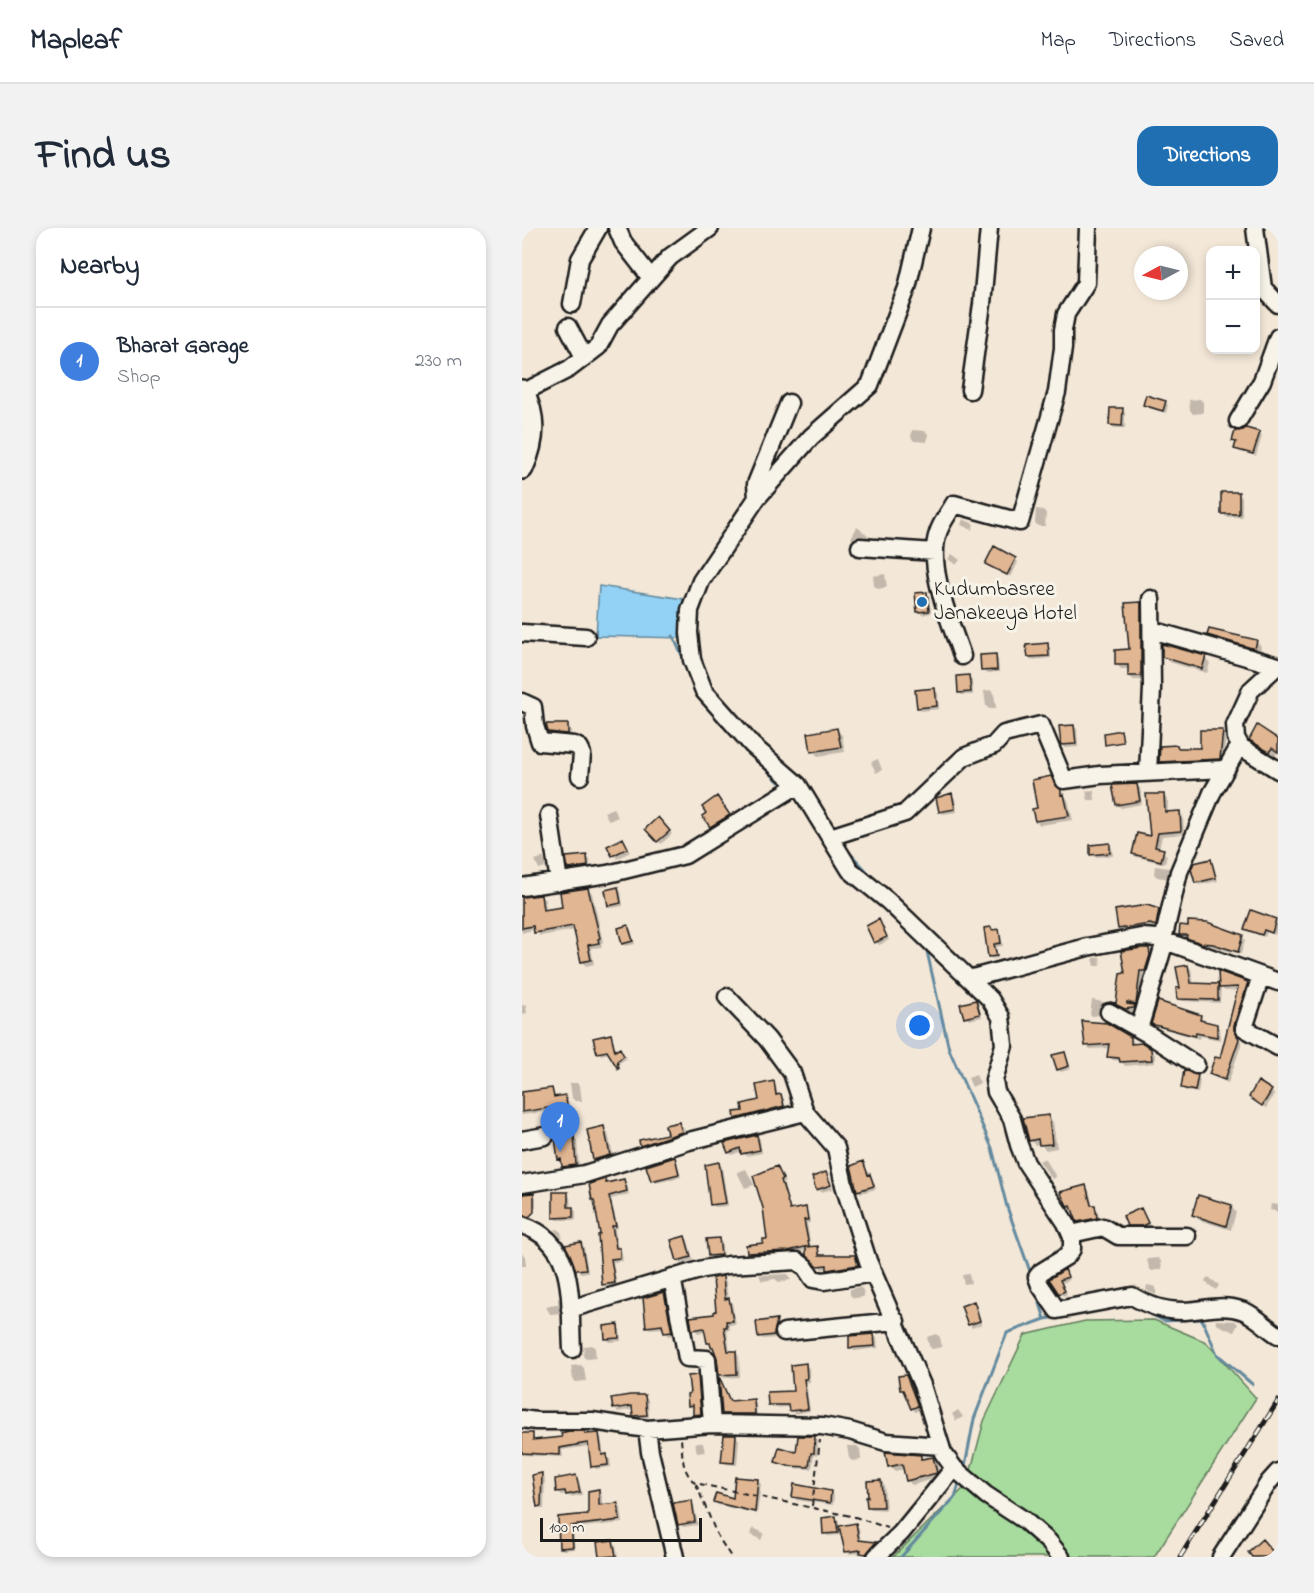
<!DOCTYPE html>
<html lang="en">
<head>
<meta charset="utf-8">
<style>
  body { margin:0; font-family:"Indie Flower",sans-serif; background:#f2f2f3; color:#1f2937 }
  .controls { position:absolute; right:18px; top:18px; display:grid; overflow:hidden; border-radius:12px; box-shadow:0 3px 9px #0003 }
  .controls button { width:54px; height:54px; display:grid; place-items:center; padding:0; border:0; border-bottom:2px solid #e0e1e3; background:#fff; color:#1f2937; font:30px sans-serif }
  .compass { position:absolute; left:612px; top:18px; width:54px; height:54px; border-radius:50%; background:#fff; box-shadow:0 3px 9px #0003; rotate:263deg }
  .scale { position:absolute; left:18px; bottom:15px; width:162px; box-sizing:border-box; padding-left:6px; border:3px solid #1c1c1c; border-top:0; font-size:16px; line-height:21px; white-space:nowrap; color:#1c1c1c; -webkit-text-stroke:4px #f7f3e8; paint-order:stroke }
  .you { position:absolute; left:398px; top:798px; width:21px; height:21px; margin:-15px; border:4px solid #fff; border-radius:50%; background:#1a73e8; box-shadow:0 0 0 9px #1a73e833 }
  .badge { display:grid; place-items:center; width:39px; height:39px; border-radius:50%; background:#1f6fb2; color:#fff; font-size:20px; font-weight:700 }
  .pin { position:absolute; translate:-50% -50px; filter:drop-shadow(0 2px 3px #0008) }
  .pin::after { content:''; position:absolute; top:32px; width:21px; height:18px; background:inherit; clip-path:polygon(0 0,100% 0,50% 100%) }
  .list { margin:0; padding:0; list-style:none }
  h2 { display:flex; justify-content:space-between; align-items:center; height:78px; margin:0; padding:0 24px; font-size:26px }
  h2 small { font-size:20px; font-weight:400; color:#747a83 }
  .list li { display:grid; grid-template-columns:39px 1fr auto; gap:18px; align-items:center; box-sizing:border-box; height:108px; padding:0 24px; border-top:2px solid #e0e1e3 }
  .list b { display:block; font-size:22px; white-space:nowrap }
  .list p { margin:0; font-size:20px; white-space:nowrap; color:#747a83 }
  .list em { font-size:20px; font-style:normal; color:#747a83 }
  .map { position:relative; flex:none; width:756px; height:1329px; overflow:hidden; border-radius:18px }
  header { display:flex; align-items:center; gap:36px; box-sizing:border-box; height:84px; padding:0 30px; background:#fff; border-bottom:2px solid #e0e1e3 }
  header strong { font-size:28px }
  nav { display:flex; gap:33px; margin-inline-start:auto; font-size:21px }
  .intro { display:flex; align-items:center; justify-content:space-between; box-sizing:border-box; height:144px; padding:0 36px }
  h1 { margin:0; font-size:42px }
  .button { padding:15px 27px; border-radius:18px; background:#1f6fb2; color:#fff; font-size:21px; font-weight:700 }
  main { display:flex; gap:36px; padding:0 36px }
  aside { flex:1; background:#fff; border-radius:18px; box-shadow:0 3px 9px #0003 }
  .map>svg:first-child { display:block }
  .green { fill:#a7dc9e; stroke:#627c5d; stroke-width:1.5 }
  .water { fill:#93d2f4; stroke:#63899e; stroke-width:1.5 }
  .shadow { fill:#0003 }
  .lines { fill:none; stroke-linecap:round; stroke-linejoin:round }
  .stream { stroke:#63899e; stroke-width:3 }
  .building { fill:#e1b692; stroke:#1c1c1c; stroke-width:1.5 }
  .minor-casing { stroke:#1c1c1c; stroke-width:21 }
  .major-casing { stroke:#1c1c1c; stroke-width:26 }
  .path { stroke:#1c1c1c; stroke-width:2; stroke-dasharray:6 4.5; stroke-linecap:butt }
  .minor { stroke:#f7f3e8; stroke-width:16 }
  .major { stroke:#f7f3e8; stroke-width:21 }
  .rail-casing { stroke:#1c1c1c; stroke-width:5 }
  .rail { stroke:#f7f3e8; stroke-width:3; stroke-dasharray:9; stroke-linecap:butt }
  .poi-dot { fill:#1f6fb2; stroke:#f7f3e8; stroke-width:2 }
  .labels { text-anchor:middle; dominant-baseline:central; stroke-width:6; stroke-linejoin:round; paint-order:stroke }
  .poi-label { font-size:21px; fill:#1c1c1c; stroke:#f7f3e8; text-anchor:start }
</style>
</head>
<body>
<header>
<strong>Mapleaf</strong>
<nav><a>Map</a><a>Directions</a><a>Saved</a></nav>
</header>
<div class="intro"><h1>Find us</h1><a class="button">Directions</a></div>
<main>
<aside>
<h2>Nearby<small></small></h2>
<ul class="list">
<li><span class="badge" style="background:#3f7fe0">1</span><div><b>Bharat Garage</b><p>Shop</p></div><em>230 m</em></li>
</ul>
</aside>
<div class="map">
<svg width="756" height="1329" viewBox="0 0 756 1329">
  <rect width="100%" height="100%" fill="#f3e7d7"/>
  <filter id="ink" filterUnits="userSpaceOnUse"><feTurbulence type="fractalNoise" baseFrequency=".0167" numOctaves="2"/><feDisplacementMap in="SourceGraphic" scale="12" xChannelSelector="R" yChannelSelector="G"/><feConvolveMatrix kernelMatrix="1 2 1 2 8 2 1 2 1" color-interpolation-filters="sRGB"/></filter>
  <g filter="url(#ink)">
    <path class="green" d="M632 1092 684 1114 734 1170 632 1329H371L445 1257 462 1193 503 1107 563 1093Z"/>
    <path class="water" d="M77 358 168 372 163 410 74 408Z"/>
    <path class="shadow" d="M678 171 681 174V185L671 186 668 182 667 172Z
      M643 174 646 177 644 185 626 180 622 177Z
      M600 182 603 185V200H592L589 197Z
      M390 202 403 203 406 206 405 214 392 213 389 209Z
      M737 205 740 208 734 228 717 223 714 220 715 216 712 212Z
      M716 266 720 269V289H704L701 285Z
      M514 281 521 282 524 285 523 298H516L513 295Z
      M441 291 452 296 450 302 439 297Z
      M335 299 347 308 344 311 334 314 329 310Z
      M430 326 438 332 434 337 426 331Z
      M493 331 496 334 489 349 465 335Z
      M363 346 365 359 356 361 352 358 351 348Z
      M404 365 407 368 409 385 400 387 397 383Z
      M618 375 622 379 623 452H612L607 448V441H599L595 437 609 423Z
      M687 406 734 413 739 418 738 425 692 412Z
      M525 417 528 420 529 430 510 432 507 429Z
      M473 428 476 431 477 444 464 445 460 442Z
      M642 428 683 430 688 435 685 445 647 434Z
      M447 449 450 452 451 467H440L437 464Z
      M412 462 416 465 417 481 399 483 396 479Z
      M469 462 472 465 474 480 467 481 464 478 462 463Z
      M46 498 49 501V508L31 507 27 503Z
      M552 498 555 501 556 519 543 520 540 517Z
      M315 502 320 507 323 524 296 528 291 523Z
      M700 504 704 507 701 534 642 537 639 533 655 518 658 521 679 522Z
      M729 511 756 513V524L753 528Z
      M356 531 360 542 354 545 349 534Z
      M529 550 546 572 551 592 518 597 514 593Z
      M614 557 618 560 620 576 599 580 595 577Z
      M572 562 573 572H566L564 563Z
      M430 567 433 570 435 584 421 586 418 583Z
      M642 568 646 572V585L657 584 661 588 662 606 640 608 637 622 645 627 643 636 615 629 611 625 629 610Z
      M197 573 210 590 192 601 189 598Z
      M91 580 96 589 87 593 82 584Z
      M136 591 150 606 139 616 125 601Z
      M101 612 108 624 95 631 87 619Z
      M587 617 590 620 591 628 573 629 570 626Z
      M22 629 24 639 17 641 13 632Z
      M65 629 68 632V641L50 644 47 641Z
      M688 632 691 635 696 653 677 657 674 654Z
      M633 638 647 640 650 643 648 651 635 649 632 646Z
      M66 661 70 665 81 714 79 715 80 719 69 720 72 736 64 738 60 734 53 702 18 708 13 701 0 705V670L19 668 23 672 24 683 42 680Z
      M96 661 99 664 101 678 90 680 87 677Z
      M637 683 640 686 636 700 632 699 601 704 598 701Z
      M754 692 756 697 753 707 745 704 743 709 727 704 724 701Z
      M356 693 367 712 357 717 354 714Z
      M106 698 109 702 113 716 104 718 101 715Z
      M468 700 479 706 481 718 474 719 476 730 470 731 467 729Z
      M659 706 720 708 723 712 719 726 684 718 662 709Z
      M627 722 631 726 627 747H622L618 779 611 778 616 783 608 785 592 776H595L604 746Z
      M578 729 579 738H573L571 730Z
      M666 738 669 741 672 756 696 757 699 760 698 775 660 773 657 770Z
      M725 756 729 759 715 802V807L720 815 706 855 692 849 689 846 699 831 717 762 703 763 699 760Z
      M570 772 587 775 588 777 580 781 579 787 570 788 568 786Z
      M453 773 456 776 460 789 447 792 444 789Z
      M0 777 4 778 5 785 0 786Z
      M679 789 682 794 694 797 698 801V812L678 808 677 811 635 799 631 795Z
      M88 807 91 810 94 824 100 825 104 831 97 835 99 842 88 825 79 827 77 825Z
      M608 810 612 814V818L629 822 633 826V835L603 838 599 833 591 832 587 828 588 820 568 821 564 817Z
      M542 826 545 829 549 841 539 844 536 841Z
      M454 847 458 855 450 859 446 850Z
      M675 848 678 852 676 865 664 863 661 860Z
      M48 855H55L58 858 60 873H53L50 870Z
      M251 855 254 858 256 868H259L262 871 264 881 218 893 215 890 238 873Z
      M30 862 34 870 43 868 46 872 49 890 33 893 30 890 28 883 0 887V866Z
      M749 863 752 866 744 880 732 872Z
      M526 888 531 894 535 920 524 922 518 916 513 917 508 912Z
      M157 895 162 900 164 909 124 922 119 917 147 907Z
      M81 900 86 905 92 932 78 937 73 932 66 903Z
      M235 908 238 911 240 925 224 928 220 923 210 927 207 924Z
      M52 909 55 912 57 940 45 941 37 931Z
      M152 930 155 933 159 949 134 955 130 952Z
      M523 930 534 949 530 951 517 933Z
      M340 935 351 951 354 961 339 965 336 962Z
      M196 936 200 939 206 978 193 979 190 976Z
      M255 939 263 954 261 955 269 983 283 981 286 984 288 995H285L289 1020H295L298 1023 299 1028H332L338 1040 310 1044 307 1040 300 1041 286 1026 285 1022 270 1026 229 1028 226 1025 247 1012Z
      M224 941 232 957 223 960 215 944Z
      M304 946 311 961 299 964 296 961Z
      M83 952 87 956 101 952 105 955 107 966 89 971 96 1000 93 1001 96 1021 100 1024 101 1033 91 1034 95 1058 85 1059 81 1056 80 1008 74 974 71 971Z
      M564 959 567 962 571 979 576 982 577 992 559 996 547 978Z
      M45 965 48 969 49 980 54 983V992H36L32 989Z
      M11 966 14 969V979H0V967Z
      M749 976 756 977V984L748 982Z
      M709 979 714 984 709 1002 677 992 672 987Z
      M619 982 628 998 609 1000 606 997Z
      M36 1001 39 1004 41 1011 32 1002Z
      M163 1009 166 1012 171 1032 159 1036 156 1032Z
      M197 1012 200 1015 201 1030 191 1031 188 1027Z
      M59 1016 62 1019 66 1044 59 1045 55 1042Z
      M0 1025 3 1028 4 1038H0Z
      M636 1030 639 1033 640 1041 630 1043 627 1040 625 1031Z
      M543 1043 548 1052 540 1055 545 1066 541 1068 530 1052Z
      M266 1046 269 1052 257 1054 253 1051 240 1053 237 1047Z
      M447 1046 449 1055 442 1056 440 1047Z
      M686 1049 697 1057 694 1062 683 1054Z
      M201 1050 204 1054 206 1071 210 1075 214 1096 207 1097 208 1102H205L208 1124H213L217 1128 218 1149 202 1150 198 1146 194 1122 186 1114 184 1103 176 1105 172 1101 196 1085Z
      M625 1057 634 1059V1067L624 1062Z
      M338 1059 341 1062 342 1069 332 1070 328 1067V1061Z
      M142 1065 145 1068 152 1107 146 1108 142 1100 128 1101 125 1098Z
      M36 1070 40 1073V1085L28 1086 24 1079 36 1076Z
      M451 1075 455 1078 460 1096 450 1100 447 1096Z
      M694 1092 713 1093 716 1096 712 1104 696 1097 693 1094Z
      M254 1093 257 1096 255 1110 241 1111 237 1108Z
      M95 1098 98 1101 99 1113 88 1114 84 1110Z
      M414 1106 418 1109 420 1119 410 1121 407 1118 405 1109Z
      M352 1107 355 1110 356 1120 332 1123 329 1119Z
      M70 1117 73 1120 74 1130 64 1131 61 1128 62 1118Z
      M59 1137 62 1140 64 1153 54 1154 51 1151 49 1138Z
      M283 1137 287 1140 288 1154H284L288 1183 272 1186 268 1179 250 1180 247 1176 273 1165Z
      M175 1148 178 1151 181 1189H175L172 1186V1180L167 1177Z
      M384 1149 387 1152 398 1182 393 1184 379 1161Z
      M199 1152 209 1174 231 1173 234 1176 235 1189 204 1188 201 1185Z
      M123 1169 126 1172 127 1189 116 1190 112 1187V1181L96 1184 93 1181Z
      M436 1182 441 1189 434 1193 430 1186Z
      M62 1205 64 1207 76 1206 79 1209 82 1228 88 1231 89 1239 74 1241 70 1238 67 1218 40 1222 41 1229 0 1227V1207L10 1206 13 1213 42 1211Z
      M214 1208 217 1212 215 1237 204 1236 201 1233Z
      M293 1210 296 1213 295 1228 292 1227 290 1241 270 1240 258 1236 254 1233 276 1226Z
      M173 1215H181L183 1224 175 1225Z
      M325 1218H335L338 1221 339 1232 330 1233 327 1230Z
      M398 1228 401 1232 411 1230 416 1235 418 1249 390 1257 385 1252 382 1241 373 1243 368 1238Z
      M20 1247 23 1250 22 1281H19L17 1278 12 1248Z
      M54 1249 57 1252 60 1267 48 1269 45 1266 39 1267 36 1264Z
      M236 1253 239 1256 235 1286 196 1277 193 1274 212 1272Z
      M359 1253 362 1256 364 1282 349 1281 346 1278Z
      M77 1263 80 1266V1278L96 1276 99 1279 101 1295 51 1300 53 1321 41 1322 38 1319 37 1290 67 1288Z
      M308 1265 312 1268 311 1277 274 1272 271 1268Z
      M169 1274 172 1277 176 1297 161 1299 158 1296Z
      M314 1290 317 1293V1300L334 1297 337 1300 339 1314 353 1315 356 1318 347 1328 340 1325 327 1326 324 1323 320 1307 306 1308 303 1305Z
      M231 1300 242 1305 239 1312 228 1306Z
      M91 1314 94 1317 96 1329H78L76 1316Z"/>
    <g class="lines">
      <path class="stream" d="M151 408 162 432
        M239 536 257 554
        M324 621 354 653
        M404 719 427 821 470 920 485 979 509 1046
        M515 1066 523 1091
        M577 1082 594 1079
        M625 1084 642 1093 680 1091 695 1126 730 1156
        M443 1238 452 1191 485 1105 523 1091 535 1089
        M379 1329 433 1269 437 1256"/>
    </g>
    <path class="building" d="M624 167 644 173 641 183 621 177Z
      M588 180H601L600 198 587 197Z
      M724 200 738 204 731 226 712 221 714 214 710 213 713 203 721 202Z
      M699 264H717V286H699Z
      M472 318 494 330 485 347 463 336Z
      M405 364 407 383 395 384 393 365Z
      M619 374V448H606V437H593V422L607 421 603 375Z
      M687 401 735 412 733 421 685 407Z
      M526 415 527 428 506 429 504 417Z
      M640 416 684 428 680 441 640 429Z
      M474 426 475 442 459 443 458 427Z
      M447 447 449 464 436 465 435 448Z
      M413 460 415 478 395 480 393 462Z
      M24 496H46V506L26 504Z
      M552 497 554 516 539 517 537 498Z
      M735 497 756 511V524L750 520 747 524 727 512Z
      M315 500 319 519 289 524 286 505Z
      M599 502 601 514 583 517 582 505Z
      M678 502H701L698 531 637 534 638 518 655 517 656 520H678Z
      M529 548 533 556 539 562V567L542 566 547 588 513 593 510 581 515 580 510 552Z
      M615 556 618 573 594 577 590 557Z
      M430 565 433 581 417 584 414 570Z
      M624 566H642L643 584 658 583 659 603 636 605 633 619 642 621 639 633 610 626 615 605 628 608Z
      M195 568 208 587 188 599 180 588 184 585 180 579Z
      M136 589 148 603 135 614 123 601Z
      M101 610 106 620 90 628 85 618Z
      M588 615V625L568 627V617Z
      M65 627 66 638 46 641 44 629Z
      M689 631 694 650 673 655 669 641 672 635Z
      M96 659 99 675 86 678 83 662Z
      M66 660 78 710 76 711 77 715 66 717 69 732 59 734 51 698 12 705 11 698 0 700V669L19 667 21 682 40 679 38 664Z
      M625 677 637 681 634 698 628 696 596 701 593 682Z
      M729 682 754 691 750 705 742 702 740 707 722 701Z
      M357 691 365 709 352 715 344 698Z
      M666 693 685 694 721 707 716 724 691 716 679 715 664 710 665 707H657L658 697 666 698Z
      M106 697 111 713 100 716 96 700Z
      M469 699 470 702 477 701 479 715 472 716 475 728 466 729 462 700Z
      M620 720H627L628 727 623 743H618L614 776 605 774V776L613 777 612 780 603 781 588 774 594 775 598 746 603 745 599 723Z
      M666 737 669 755 696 756V772L655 771 654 760H658L654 739Z
      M696 743 726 754 712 797V802L717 811 703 852 687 846 693 829 698 830 716 759 697 760Z
      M454 772 458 786 442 790 438 776Z
      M636 773 679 787 678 792 695 796V809L674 805 673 808 629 796Z
      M560 793 585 795 609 809V816L621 815 629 821 630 832 598 834 597 830 585 829 587 816 563 818Z
      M89 806 93 823 98 820 102 828 95 833 97 840 96 841 85 823 75 825 71 810Z
      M543 824 547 838 535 842 530 827Z
      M662 842 676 847 673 863 659 860Z
      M252 853 254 867 259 866 262 878 213 891 212 884 221 883 220 876 237 872 234 857Z
      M736 853 750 862 740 878 727 869Z
      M30 860 32 869 43 867 47 887 28 890 26 880 0 884V864Z
      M527 887 530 916 517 917 516 911 507 913 501 890Z
      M157 894 160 904 118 918 117 912 145 906 143 897Z
      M82 898 88 927 71 932 65 902Z
      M52 907 54 937 40 939 39 931 36 932 33 909Z
      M235 907 238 922 219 926 218 920 206 925 202 915Z
      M153 929 157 946 129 953 124 938Z
      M341 933 346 947 348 946 352 958 335 963 329 938Z
      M197 934 204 975 188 977 183 937Z
      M255 938 261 951 259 952 268 982 284 979 286 992H282L287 1018 266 1023 225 1025 224 1017 241 1015V1011H245L241 980 231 948Z
      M304 944 309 957 294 962 290 949Z
      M83 951 84 955 102 951 105 963 87 968 94 998H90L94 1020H98V1030L89 1031 93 1055 80 1057 76 1007 78 1006 72 972H70L67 956Z
      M564 957 569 977H573L575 990 555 994 549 978 546 979 538 964Z
      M31 964H46V979H51V989L31 990Z
      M12 965V984L7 989 1 987 0 966Z
      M676 967 710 977 704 998 670 987Z
      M619 980 626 995 620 998H605L601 988Z
      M163 1008 169 1029 155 1033 149 1012Z
      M197 1010 199 1027 186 1028 184 1011Z
      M59 1014 64 1041 54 1042 43 1017Z
      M296 1018 297 1027H333L336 1037 305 1042V1037L295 1038 284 1027V1019Z
      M543 1041 546 1049 538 1052 543 1063 537 1066 527 1051Z
      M201 1048 203 1071 207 1070 211 1093H204L205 1099H202L206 1123H214L215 1146 197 1147 195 1130 191 1119H189L188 1115H185L182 1100 170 1102 168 1089 192 1086V1084L194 1083 191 1050Z
      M142 1064 150 1104 142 1105 140 1097 124 1099 121 1070Z
      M452 1073 458 1093 446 1097 439 1078Z
      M255 1091 252 1107 236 1109 234 1094Z
      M96 1096 97 1110 83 1111 82 1098Z
      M352 1106 353 1118 327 1120V1108Z
      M284 1135 285 1151H282L286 1181 267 1183 266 1177H246L245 1164 271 1163 269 1137Z
      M176 1147 179 1186 171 1187V1177L166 1178 165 1166 168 1165 166 1148Z
      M384 1147 396 1178 389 1181 381 1162H378L376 1148Z
      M197 1148 208 1173 232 1171 233 1186H200Z
      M108 1167H123L125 1187 111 1188 110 1178 91 1181 89 1170Z
      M47 1203H63V1206L77 1205 80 1227 85 1226 86 1237 69 1239 66 1215 38 1220V1227L0 1225V1205H11V1212L40 1209 39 1205Z
      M202 1207H214L212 1235 199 1234Z
      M276 1208H293L292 1225H289L287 1239 266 1238 253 1234 257 1219 274 1224Z
      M363 1224 399 1227V1231L411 1229 415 1245 384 1253 380 1236 366 1239Z
      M20 1245 19 1278 15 1279 10 1247Z
      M54 1247 58 1264 44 1267 43 1263 34 1264 33 1251Z
      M213 1249 236 1251 233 1284 191 1274 194 1265 211 1270Z
      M359 1252 361 1279H345L344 1269H346L345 1253Z
      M272 1256 309 1263 308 1275 270 1269Z
      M77 1261V1277L96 1275 98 1292 49 1298 51 1319 37 1320 36 1289 66 1286V1263Z
      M170 1272 173 1294 156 1297 151 1275Z
      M314 1288 316 1305 301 1306 300 1290Z
      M334 1295 337 1312 354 1314 344 1326 338 1325 339 1322 323 1324 317 1298Z
      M740 1311 751 1324 745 1329H730L726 1324Z
      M91 1312 94 1328 77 1329 75 1314Z"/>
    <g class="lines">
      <defs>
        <path id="minor" d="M95 0 101 14 129 50
          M399 0 385 60 348 157 289 209 235 270 179 353 168 382 167 405 170 432 182 463 230 517 276 557 328 642 366 673 468 771 479 789 482 817 472 852 474 864 490 891 497 917 504 935 544 995 550 1009V1021L545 1028 519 1044 515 1049 518 1057 535 1082 610 1068C627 1078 642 1083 662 1083 683 1082 700 1075 722 1083 734 1088 745 1100 756 1107
          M733 0 741 60 756 76
          M50 76 58 31 76 0
          M46 99 62 129
          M448 162 460 76 467 0
          M0 165 47 141 76 119 88 97 148 29 188 0
          M716 193 740 153 756 109
          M235 270 234 256 267 175
          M338 319 413 324
          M630 402 756 438
          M0 405 64 409
          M440 428C429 395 404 339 416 305 419 295 427 285 432 276L498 294 535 164 541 120V102L544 86 564 55 566 0
          M754 439 729 462 713 497 714 510 719 519 756 542
          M0 474 11 479 13 498 18 514 52 517 58 520 60 526 58 548
          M626 545 630 460 629 371
          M27 587 37 654
          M308 609 383 585 442 529 472 517 482 506 519 497 542 552 578 547 703 541
          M0 659 86 646 163 627 276 557
          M641 712 657 644 690 565 718 517
          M739 748 722 800 756 819
          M447 751 565 719 619 709 635 710 756 754
          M587 784 626 806 674 837
          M617 801 643 713
          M283 884 314 920 322 957 346 1033 400 1157 421 1225 432 1240 464 1267 502 1292 527 1314 539 1329
          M0 912 23 908
          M0 956 63 946 167 913 283 884 270 845 245 811 205 769
          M0 997C56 1015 47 1073 50 1121
          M549 1006 581 999 596 1008H665
          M48 1081 181 1041 206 1037 275 1033 283 1039 291 1051 302 1053 352 1045
          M262 1104 374 1093
          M0 1191 14 1193H70L125 1201 190 1196 185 1131 165 1130 150 1049
          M190 1196 300 1198 328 1203 364 1214 419 1218
          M125 1201 128 1224 153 1329
          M354 1329 379 1305 432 1240
          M699 1329 747 1254 756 1244"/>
        <path id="major" d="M0 163C14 188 12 214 0 240"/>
      </defs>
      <use href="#minor" class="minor-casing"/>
      <use href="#major" class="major-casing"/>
      <path class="path" d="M159 1211C161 1230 159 1241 173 1255L333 1289 366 1300
        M174 1256 195 1307 209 1329
        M290 1278 298 1212"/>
      <use href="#minor" class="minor"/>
      <use href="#major" class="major"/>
      <defs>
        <path id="rail" d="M658 1329 756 1173"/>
      </defs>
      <use href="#rail" class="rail-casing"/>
      <use href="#rail" class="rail"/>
    </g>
  </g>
  <circle class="poi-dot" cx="400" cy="374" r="6"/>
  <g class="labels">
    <g class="poi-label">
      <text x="412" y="362">Kudumbasree<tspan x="412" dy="24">Janakeeya Hotel</tspan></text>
    </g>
  </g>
</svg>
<div class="controls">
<button>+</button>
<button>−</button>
</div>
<svg class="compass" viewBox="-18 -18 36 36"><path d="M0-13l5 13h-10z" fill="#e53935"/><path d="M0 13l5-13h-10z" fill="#747a83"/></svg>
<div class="scale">100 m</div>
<div class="you"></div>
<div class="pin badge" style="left:38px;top:924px;background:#3f7fe0">1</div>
</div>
</main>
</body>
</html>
